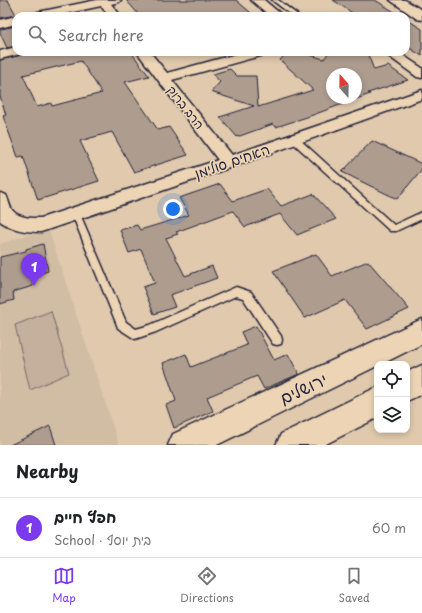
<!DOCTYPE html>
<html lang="en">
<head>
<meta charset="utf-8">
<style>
  body { margin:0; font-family:"Playpen Sans","Playpen Sans Hebrew",sans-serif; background:#f6f6f6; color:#202124 }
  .controls { position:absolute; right:12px; bottom:12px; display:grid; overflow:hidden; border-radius:8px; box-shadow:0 2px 6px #0003 }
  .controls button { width:36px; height:36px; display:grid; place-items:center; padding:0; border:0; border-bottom:1px solid #e0e0e0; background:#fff; color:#202124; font:20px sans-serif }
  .compass { position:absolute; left:326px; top:68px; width:36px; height:36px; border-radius:50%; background:#fff; box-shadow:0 2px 6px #0003; rotate:340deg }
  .you { position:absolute; left:173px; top:209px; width:14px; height:14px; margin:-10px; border:3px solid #fff; border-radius:50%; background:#1a73e8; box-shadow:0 0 0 6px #1a73e833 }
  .badge { display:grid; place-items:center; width:26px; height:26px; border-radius:50%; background:#7c3aed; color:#fff; font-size:13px; font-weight:700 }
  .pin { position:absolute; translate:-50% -33px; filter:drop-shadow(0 1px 2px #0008) }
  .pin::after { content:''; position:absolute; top:21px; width:14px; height:12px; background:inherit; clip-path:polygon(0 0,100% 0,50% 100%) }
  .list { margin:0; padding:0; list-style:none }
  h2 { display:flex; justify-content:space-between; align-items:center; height:52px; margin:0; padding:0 16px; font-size:17px }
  h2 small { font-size:13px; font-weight:400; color:#757577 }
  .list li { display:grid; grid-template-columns:26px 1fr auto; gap:12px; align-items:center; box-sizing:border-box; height:60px; padding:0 16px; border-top:1px solid #e0e0e0 }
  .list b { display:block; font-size:15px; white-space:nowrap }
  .list p { margin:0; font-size:13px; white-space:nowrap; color:#757577 }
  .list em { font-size:13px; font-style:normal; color:#757577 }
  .icon { flex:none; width:22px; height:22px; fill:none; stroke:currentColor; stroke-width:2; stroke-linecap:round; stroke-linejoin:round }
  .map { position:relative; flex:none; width:422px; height:445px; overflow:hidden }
  .search { position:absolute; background:#fff; box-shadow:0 2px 6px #0003; left:12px; right:12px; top:12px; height:44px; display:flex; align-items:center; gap:10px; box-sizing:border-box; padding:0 14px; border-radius:12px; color:#757577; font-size:15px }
  .sheet { height:112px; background:#fff }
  nav { display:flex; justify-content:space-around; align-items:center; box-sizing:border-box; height:56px; border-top:1px solid #e0e0e0; background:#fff; font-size:11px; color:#757577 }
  nav a { display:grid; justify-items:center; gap:2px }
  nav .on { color:#7c3aed }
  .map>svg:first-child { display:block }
  .built { fill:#d1bca4 }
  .green { fill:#c4b09c; stroke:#73696c }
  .building { fill:#ae9d8f; stroke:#22223b; fill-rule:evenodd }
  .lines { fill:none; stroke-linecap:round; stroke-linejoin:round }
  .service-casing { stroke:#22223b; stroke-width:3 }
  .minor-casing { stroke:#22223b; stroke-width:3 }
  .tertiary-casing { stroke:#22223b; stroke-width:3 }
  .service { fill:#ecd4b4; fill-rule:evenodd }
  .minor { fill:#ecd4b4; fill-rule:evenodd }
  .tertiary { fill:#ecd4b4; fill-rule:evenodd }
  .labels { text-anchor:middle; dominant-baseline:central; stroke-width:3.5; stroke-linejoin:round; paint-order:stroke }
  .far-street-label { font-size:12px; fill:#22223b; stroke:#ecd4b4 }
  .street-label { font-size:14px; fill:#22223b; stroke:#ecd4b4 }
  .near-street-label { font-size:17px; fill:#22223b; stroke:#ecd4b4 }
</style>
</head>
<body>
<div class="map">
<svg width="422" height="445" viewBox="0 0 422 445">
  <rect width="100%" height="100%" fill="#e0c9ad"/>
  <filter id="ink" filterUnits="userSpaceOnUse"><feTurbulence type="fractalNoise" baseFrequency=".025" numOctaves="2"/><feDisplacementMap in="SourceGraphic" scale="8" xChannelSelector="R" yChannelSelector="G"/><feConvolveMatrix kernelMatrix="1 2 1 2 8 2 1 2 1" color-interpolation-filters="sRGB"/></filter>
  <g filter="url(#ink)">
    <path class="built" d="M48 228 97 378 119 445H0V244Z"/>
    <path class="green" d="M51 311 69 373 30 390 15 325Z"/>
    <path class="building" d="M0 0H8L16 15 0 18Z
      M126 0H236L251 13 237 16H140Z
      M333 0H375L401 16H357Z
      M406 19 422 29V56L406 46Z
      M16 26V46L7 48 0 33V29Z
      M23 52H131L149 76 125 82 158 130 169 127 188 155 134 172 112 132 80 141 99 181 38 200 23 156 18 157 9 133 3 116 6 115 0 96V60L21 55ZM81 61 102 93 52 106 51 103 37 107 23 75Z
      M288 52H300L324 59 329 52H367L374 70 388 66 408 80 368 93 370 94 310 116 276 127 273 124 237 137 220 117 254 106 211 92 220 82 213 74 230 69 237 76H256L258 107 313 90 280 60ZM332 74H356V98H332Z
      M372 141 422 164V169L397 199 342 172Z
      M220 184 233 201 267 189 281 206 313 194 336 219 297 235 280 214 245 227 233 211 176 232 178 234 166 238 185 276 212 266 217 278 170 295 175 307 154 314 143 287 155 283 141 249 129 253 120 230 137 225 140 230 189 215 179 198Z
      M43 244 48 271 32 276 33 286 13 292 14 300 0 304V257L26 251V249Z
      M316 254 332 276 368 261 409 309 367 329 345 300 305 318 273 271Z
      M256 326 274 360 288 354 299 374 264 389 257 376 207 397 213 411 174 428 166 405 176 401 163 363 186 354 191 367 247 345 241 332Z
      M50 426 56 445H10Z"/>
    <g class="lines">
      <defs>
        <path id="service" d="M272 0H278L299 16H293Z
          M291 137H297L394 225 422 212V219L396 231H390L291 141Z
          M76 211 80 214 126 322 136 329 150 325 236 287 251 292 281 336 282 340 281 344 277 345 273 344 243 298 236 296 156 332 135 339 118 328 117 325 72 214Z"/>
        <path id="minor" d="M97 0H121L119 2 111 4 121 16H109L101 6 55 16H32L34 14 38 12Z
          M251 0H264L283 16H270Z
          M16 16V24L0 28V20Z
          M16 47V52H22L21 54 0 59V51Z
          M137 52H150L167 73 244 52H265L264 55 172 80 232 155 422 90V99L235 166 41 232C27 232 12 230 0 221V193L6 195C9 200 9 207 13 211 19 218 32 218 41 218L218 160Z
          M383 52H398L422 68V78L417 77Z"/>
        <path id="tertiary" d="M390 0H405L422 10V20L417 19Z
          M422 319V344L382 364H377V366L217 445H168L173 434Z
          M422 365V394L407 401V372Z
          M377 387V418L324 445H276L281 434Z"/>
      </defs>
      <use href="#service" class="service-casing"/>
      <use href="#minor" class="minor-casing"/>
      <use href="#tertiary" class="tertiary-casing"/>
      <use href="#service" class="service"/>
      <use href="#minor" class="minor"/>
      <use href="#tertiary" class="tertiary"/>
    </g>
  </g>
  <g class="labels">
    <g class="far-street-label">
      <text transform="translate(186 107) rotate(52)">הרב ברוק</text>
    </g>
    <g class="street-label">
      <text transform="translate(232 161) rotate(-19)">האחים סולימן</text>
    </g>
    <g class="near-street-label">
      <text transform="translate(303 388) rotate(-25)">ירושלים</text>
    </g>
  </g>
</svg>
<div class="controls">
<button><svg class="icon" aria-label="locate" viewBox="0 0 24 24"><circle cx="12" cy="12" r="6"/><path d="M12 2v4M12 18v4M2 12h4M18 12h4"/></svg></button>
<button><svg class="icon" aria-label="layers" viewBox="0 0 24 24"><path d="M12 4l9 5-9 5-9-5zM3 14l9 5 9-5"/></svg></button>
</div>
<svg class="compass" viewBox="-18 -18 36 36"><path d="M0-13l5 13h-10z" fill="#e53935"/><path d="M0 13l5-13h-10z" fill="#757577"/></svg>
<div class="you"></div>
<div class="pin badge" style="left:34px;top:286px">1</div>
<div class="search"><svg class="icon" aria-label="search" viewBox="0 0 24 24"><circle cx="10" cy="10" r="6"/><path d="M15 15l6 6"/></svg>Search here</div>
</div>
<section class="sheet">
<h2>Nearby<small></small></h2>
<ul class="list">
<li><span class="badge">1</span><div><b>חפץ חיים</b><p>School · בית יוסף</p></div><em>60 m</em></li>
</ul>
</section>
<nav>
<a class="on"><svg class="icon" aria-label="map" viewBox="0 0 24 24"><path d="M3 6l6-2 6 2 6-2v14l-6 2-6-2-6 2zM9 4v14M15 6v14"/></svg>Map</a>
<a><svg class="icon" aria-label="directions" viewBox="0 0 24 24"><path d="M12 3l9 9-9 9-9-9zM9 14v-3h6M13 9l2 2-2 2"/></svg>Directions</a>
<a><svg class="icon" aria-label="saved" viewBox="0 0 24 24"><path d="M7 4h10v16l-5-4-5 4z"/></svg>Saved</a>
</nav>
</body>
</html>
